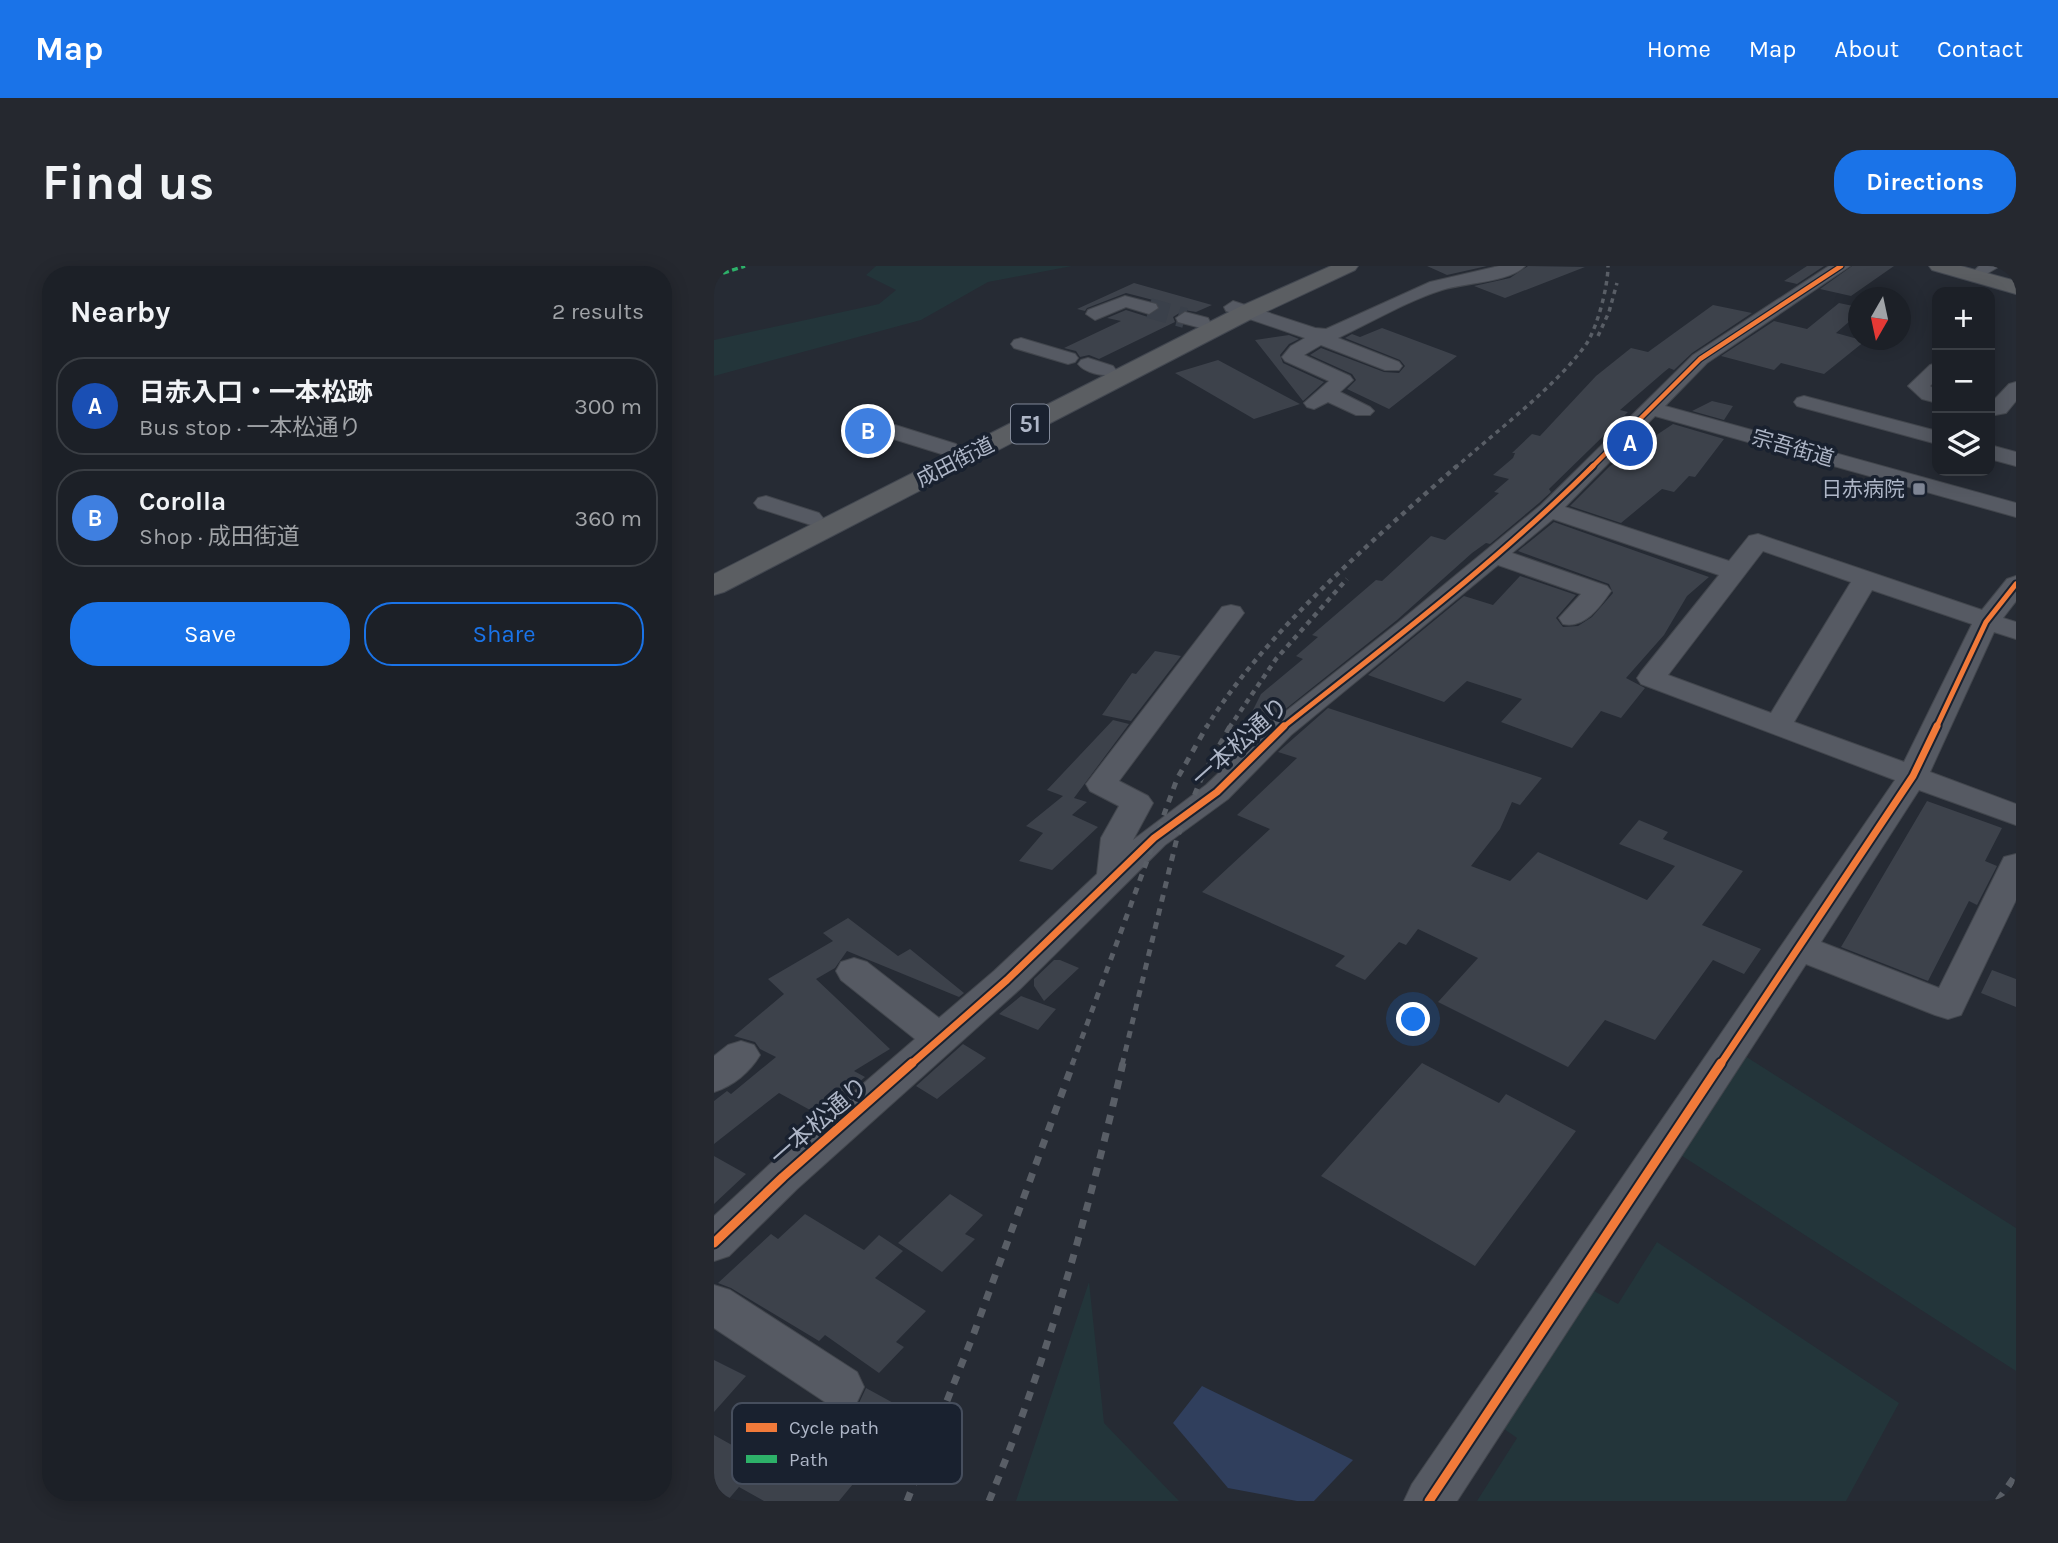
<!DOCTYPE html>
<html lang="en">
<head>
<meta charset="utf-8">
<style>
  body { margin:0; font-family:Karla,"Noto Sans JP",sans-serif; background:#25282f; color:#f1f3f6 }
  .controls { position:absolute; right:21px; top:21px; display:grid; overflow:hidden; border-radius:14px; box-shadow:0 4px 18px #0003 }
  .controls button { width:63px; height:63px; display:grid; place-items:center; padding:0; border:0; border-bottom:2px solid #3a3e44; background:#1c2027; color:#f1f3f6; font:35px sans-serif }
  .compass { position:absolute; left:1134px; top:21px; width:63px; height:63px; border-radius:50%; background:#1c2027; box-shadow:0 4px 18px #0003; rotate:189deg }
  .you { position:absolute; left:700px; top:754px; width:24px; height:24px; margin:-18px; border:5px solid #fff; border-radius:50%; background:#1a73e8; box-shadow:0 0 0 10px #1a73e833 }
  .badge { display:grid; place-items:center; width:46px; height:46px; border-radius:50%; background:#1a73e8; color:#fff; font-size:23px; font-weight:700 }
  .pin { position:absolute; translate:-50% -50%; border:4px solid #fff; box-shadow:0 2px 7px #0006 }
  .list { margin:0; padding:0; list-style:none }
  h2 { display:flex; justify-content:space-between; align-items:center; height:91px; margin:0; padding:0 28px; font-size:30px }
  h2 small { font-size:23px; font-weight:400; color:#a0a3a7 }
  .list li { display:grid; grid-template-columns:46px 1fr auto; gap:21px; align-items:center; box-sizing:border-box; height:98px; margin:0 14px 14px; padding:0 14px; border:2px solid #3a3e44; border-radius:28px }
  .list b { display:block; font-size:26px; white-space:nowrap }
  .list p { margin:0; font-size:23px; white-space:nowrap; color:#a0a3a7 }
  .list em { font-size:23px; font-style:normal; color:#a0a3a7 }
  .actions { display:flex; gap:14px; padding:21px 28px }
  .actions a { flex:1; padding:16px 0; border:2px solid #1a73e8; border-radius:28px; text-align:center; font-size:24px; color:#1a73e8 }
  .actions .main { background:#1a73e8; color:#fff }
  .icon { flex:none; width:38px; height:38px; fill:none; stroke:currentColor; stroke-width:2; stroke-linecap:round; stroke-linejoin:round }
  .map { position:relative; flex:none; width:1302px; height:1235px; overflow:hidden; border-radius:28px }
  header { display:flex; align-items:center; gap:42px; box-sizing:border-box; height:98px; padding:0 35px; background:#1a73e8; color:#fff }
  header strong { font-size:33px }
  nav { display:flex; gap:38px; margin-inline-start:auto; font-size:24px }
  .intro { display:flex; align-items:center; justify-content:space-between; box-sizing:border-box; height:168px; padding:0 42px }
  h1 { margin:0; font-size:49px }
  .button { padding:18px 32px; border-radius:28px; background:#1a73e8; color:#fff; font-size:24px; font-weight:700 }
  main { display:flex; gap:42px; padding:0 42px }
  aside { flex:1; background:#1c2027; border-radius:28px; box-shadow:0 4px 18px #0003 }
  .map>svg:first-child { display:block }
  .green { fill:#23353a }
  .water { fill:#303f5d }
  .building { fill:#3d424b }
  .lines { fill:none; stroke-linecap:round; stroke-linejoin:round }
  .minor-tunnel { stroke:#3a404a; stroke-width:20; stroke-dasharray:20 10; stroke-linecap:butt }
  .minor-casing { stroke:#42464d; stroke-width:2 }
  .highway-casing { stroke:#424750; stroke-width:2 }
  .minor { fill:#565a63; fill-rule:evenodd }
  .highway { fill:#5b5e62; fill-rule:evenodd }
  .rail-far3 { stroke:#595e66; stroke-width:3.5; stroke-dasharray:4.5 4.5; stroke-linecap:butt }
  .rail-far2 { stroke:#595e66; stroke-width:4.5; stroke-dasharray:5 5; stroke-linecap:butt }
  .rail-far1 { stroke:#595e66; stroke-width:5; stroke-dasharray:7 7; stroke-linecap:butt }
  .rail { stroke:#595e66; stroke-width:7; stroke-dasharray:9 9; stroke-linecap:butt }
  .quiet { stroke:#2db169; stroke-width:3.5; stroke-dasharray:6 3.5; stroke-linecap:butt }
  .cycleway-far3-casing { stroke:#19212f; stroke-width:7 }
  .cycleway-far2-casing { stroke:#19212f; stroke-width:9 }
  .cycleway-far1-casing { stroke:#19212f; stroke-width:11 }
  .cycleway-casing { stroke:#19212f; stroke-width:13 }
  .cycleway-far3 { stroke:#f17a3a; stroke-width:4.5 }
  .cycleway-far2 { stroke:#f17a3a; stroke-width:5 }
  .cycleway-far1 { stroke:#f17a3a; stroke-width:7 }
  .cycleway { stroke:#f17a3a; stroke-width:9 }
  .poi-dot { fill:#7e8594; stroke:#19212f; stroke-width:2.5 }
  .labels { text-anchor:middle; dominant-baseline:central; stroke-width:7; stroke-linejoin:round; paint-order:stroke }
  .far-street-label { font-size:21px; fill:#aeb6c7; stroke:#19212f }
  .far-poi-label { font-size:21px; fill:#aeb6c7; stroke:#19212f; text-anchor:end }
  .shield { fill:#19212f; stroke:#818999; stroke-width:2 }
  .shield-label { font-size:23px; font-weight:bold; fill:#aeb6c7 }
  .street-label { font-size:24px; fill:#aeb6c7; stroke:#19212f }
  .key { fill:#19212f; stroke:#464e5d; stroke-width:2 }
  .key-label { font-size:19px; fill:#aeb6c7 }
</style>
</head>
<body>
<header>
<strong>Map</strong>
<nav><a>Home</a><a>Map</a><a>About</a><a>Contact</a></nav>
</header>
<div class="intro"><h1>Find us</h1><a class="button">Directions</a></div>
<main>
<aside>
<h2>Nearby<small>2 results</small></h2>
<ul class="list">
<li><span class="badge" style="background:#1a4fb4">A</span><div><b>日赤入口・一本松跡</b><p>Bus stop · 一本松通り</p></div><em>300 m</em></li>
<li><span class="badge" style="background:#3f7fe0">B</span><div><b>Corolla</b><p>Shop · 成田街道</p></div><em>360 m</em></li>
</ul>
<div class="actions"><a class="main">Save</a><a>Share</a></div>
</aside>
<div class="map">
<svg width="1302" height="1235" viewBox="0 0 1302 1235">
  <rect width="100%" height="100%" fill="#262b34"/>
  <path class="green" d="M162 0H358L274 16 207 54 0 110V74L165 38 182 24 152 9Z
    M1031 790 1302 962V1105L962 886Z
    M943 976 1185 1137 1132 1235H763L803 1172 776 1153 869 1019 904 1038Z
    M375 1016 390 1157 465 1235H302Z"/>
  <path class="water" d="M488 1120 639 1194 600 1235H583L514 1222 459 1157Z"/>
  <path class="building" d="M713 0H773L733 9Z
    M814 0 871 1 791 32 760 20 796 12Z
    M1093 0H1110L1083 18 1070 15Z
    M1138 0H1180L1137 30 1106 23Z
    M420 17 498 39 482 46 470 44 459 51 461 56 385 93 375 89 366 91 362 85 350 82 407 55 393 52 412 44 434 51 445 44 443 35 412 27 373 42 371 45 363 43Z
    M1125 37 1144 41V48L1122 67 1151 75 1110 108 1067 97 1060 104 1007 90 1060 55 1093 63Z
    M999 39 1038 47 978 87 960 104 955 102 950 106 906 144 914 146 835 223 837 226 825 237 776 278 772 277 758 287 683 354 549 461 533 456 547 428 589 393 582 390 604 371 598 369 662 314 668 315 717 270 731 274 785 227 780 226 795 213 779 209 799 192 801 187H798L818 168 826 170 882 110 917 82 934 86Z
    M668 62 743 90 675 143 633 123 642 114 638 108 596 89 607 82 670 106 685 107 691 100 686 94 631 72 638 68 646 71Z
    M575 69 585 73 575 78 566 89 569 97 610 116 589 135 541 74Z
    M504 94 586 138 540 153 461 107Z
    M998 135 1019 140 1010 154 978 145Z
    M959 158 1010 173 981 211 975 210 960 226 948 223 907 257 856 240 896 200Z
    M840 256 995 311 973 330 950 369 912 412 931 422 907 452 887 445 858 482 787 456 808 433 753 415 730 436 654 409 750 330 779 339 806 310 862 329 842 352 849 361 864 360 878 351 899 327 895 318 804 285Z
    M441 385 467 390 417 455 388 449 418 407 422 408Z
    M614 442 828 512 806 539 798 536 786 563 757 600 796 615 824 586 933 634 961 600 905 578 925 554 954 566 949 573 1029 605 988 659 1047 683 1030 708 999 694 941 774 891 754 854 801 724 736 764 692 704 663 692 679 685 676 651 714 621 700 631 690 488 626 556 563 523 549 583 492 564 486Z
    M399 454 415 458 360 532 373 536 358 549 384 561 338 604 305 595 329 567 312 560 349 530 333 524Z
    M1213 535 1288 562 1271 595 1283 600 1263 639 1255 635 1214 715 1127 681Z
    M134 652 184 690 196 683 250 727 245 731 133 685 121 702 102 713 176 783 140 805 151 811 107 850 65 827 0 878V835L13 825 17 828 62 791 46 783 41 776 20 770 70 728 54 713 119 675 109 667Z
    M340 694H346L365 702 330 735 320 720V713Z
    M1278 704 1302 713V741L1267 727Z
    M307 730 342 743 324 764 285 748Z
    M249 778 272 792 223 833 202 820Z
    M708 797 785 837 792 828 862 865 761 1000 607 910Z
    M0 890 32 908 0 938Z
    M236 928 269 949 251 968 261 973 228 1006 184 977Z
    M91 948 150 984 165 969 189 985 161 1012 212 1045 182 1076 190 1081 165 1107 111 1069 105 1075 17 1022 4 1017 57 968 64 973Z
    M0 1094 32 1110 0 1146Z
    M152 1122 183 1139 168 1157 175 1160 164 1173 172 1178 125 1235H50L25 1221 13 1235H0V1169L52 1198 97 1146 116 1157 126 1144 145 1137Z"/>
  <g class="lines">
    <path class="minor-tunnel" d="M435 42 471 52"/>
    <defs>
      <path id="minor" d="M785 0H811C797 16 749 17 728 24 693 35 658 56 624 72L685 96 688 100 685 104H671L607 79 590 89 636 110 639 114 626 126 656 141 660 145 656 149H642L614 136 600 143 593 141 590 137 615 115 571 95 568 91 577 80 591 72 512 45 510 41 519 35 601 62 612 63 716 16Z
        M1115 0H1136L993 97 951 140 1302 237V251L941 150 851 241 1015 295 1035 270 1044 268 1268 344 1293 313 1302 310V335L1289 352 1302 356V373L1280 366 1216 506 1302 538V559L1205 524 1107 676 1225 722 1286 599 1290 591 1302 588V634L1247 749 1234 753 1221 749 1092 698 743 1235H690L698 1218 1181 514 927 418 923 412 927 406 1005 309 839 253 798 287 893 320 897 325C886 341 870 363 849 358L845 352 867 328 784 299 577 469 514 533 451 579 306 723 83 923 15 990 0 995V950L55 899 201 773 127 714 122 705 127 696 140 692 153 696 225 752 280 705 383 608 387 572 405 540 376 525 372 518 508 341 517 339 526 341 530 347 405 515 434 530 439 537 419 574 492 519 557 457 685 356 827 239 979 89ZM1049 285 1137 316 1057 447 954 409ZM1158 324 1258 358 1190 496 1080 456Z
        M1265 0H1286L1269 10 1260 5Z
        M411 30 442 38 444 42 435 48 412 41 381 54 372 48 374 44Z
        M471 46 494 52 496 56 487 62 464 56 462 52Z
        M307 72 361 88 364 92 361 96 354 98 300 82 297 78 300 74Z
        M374 92 399 100 402 104 399 108C389 111 371 107 364 98L367 94Z
        M1223 97V113L1216 120 1223 125V137L1208 133 1194 120 1216 99Z
        M1302 116V135L1292 147 1276 150V138L1295 118Z
        M1090 130 1223 165V178L1083 140 1080 136 1083 132Z
        M181 159 242 178 245 183 242 188 234 190 173 171 170 166 173 161Z
        M1276 179 1302 186V200L1276 193Z
        M52 230 105 247 109 252 105 257 97 259 44 242 40 237 44 232Z
        M27 775 40 779 46 789C36 806 19 820 0 826V790L14 779Z
        M0 1019 16 1024 143 1106 150 1121 143 1136 127 1142 111 1136 0 1062Z"/>
      <path id="highway" d="M617 0H644L641 4 541 51 10 326 0 329V308L525 41Z
        M1215 0H1247L1302 15V28L1218 4Z"/>
    </defs>
    <use href="#minor" class="minor-casing"/>
    <use href="#highway" class="highway-casing"/>
    <use href="#minor" class="minor"/>
    <use href="#highway" class="highway"/>
    <path class="rail-far3" d="M884 70 895 46 903 17
      M741 202C780 167 844 119 873 77 884 59 894 20 894 0"/>
    <path class="rail-far2" d="M492 462C551 366 658 275 743 200
      M515 462 562 393 633 313"/>
    <path class="rail-far1" d="M358 799 463 513 493 460
      M408 799 463 572 487 513 516 460"/>
    <path class="rail" d="M193 1235 260 1067 359 797
      M275 1235C334 1093 374 947 409 797
      M1284 1235 1302 1209"/>
    <path class="quiet" d="M0 10 31 0"/>
    <defs>
      <path id="cycleway-far3" d="M877 202 986 93 1127 0"/>
      <path id="cycleway-far2" d="M568 462C674 378 783 296 879 200
        M1222 462 1272 356 1302 318"/>
      <path id="cycleway-far1" d="M196 799 293 714 440 572 503 526 570 460
        M1006 799 1199 510 1223 460"/>
      <path id="cycleway" d="M0 977 69 911 198 797
        M715 1235 1007 797"/>
    </defs>
    <use href="#cycleway-far3" class="cycleway-far3-casing"/>
    <use href="#cycleway-far2" class="cycleway-far2-casing"/>
    <use href="#cycleway-far1" class="cycleway-far1-casing"/>
    <use href="#cycleway" class="cycleway-casing"/>
    <use href="#cycleway-far3" class="cycleway-far3"/>
    <use href="#cycleway-far2" class="cycleway-far2"/>
    <use href="#cycleway-far1" class="cycleway-far1"/>
    <use href="#cycleway" class="cycleway"/>
  </g>
  <rect class="poi-dot" x="1198" y="216" width="14" height="14" rx="3.5"/>
  <g class="labels">
    <g class="far-street-label">
      <text transform="translate(1079 182) rotate(16)">宗吾街道</text>
      <text transform="translate(241 196) rotate(-27)">成田街道</text>
    </g>
    <g class="far-poi-label">
      <text x="1191" y="223">日赤病院</text>
    </g>
    <rect class="shield" x="297" y="138.5" width="38" height="39" rx="5"/>
    <g class="shield-label">
      <text x="316" y="158">51</text>
    </g>
    <g class="street-label">
      <text transform="translate(526 476) rotate(-42)">一本松通り</text>
      <text transform="translate(105 855) rotate(-41)">一本松通り</text>
    </g>
  </g>
  <rect x="18" y="1137" width="230" height="81" rx="10" class="key"/>
  <rect x="32" y="1157" width="31" height="9" fill="#f17a3a"/>
  <rect x="32" y="1189" width="31" height="8" fill="#2db169"/>
  <g class="key-label">
    <text x="75" y="1168">Cycle path</text>
    <text x="75" y="1200">Path</text>
  </g>
</svg>
<div class="controls">
<button>+</button>
<button>−</button>
<button><svg class="icon" aria-label="layers" viewBox="0 0 24 24"><path d="M12 4l9 5-9 5-9-5zM3 14l9 5 9-5"/></svg></button>
</div>
<svg class="compass" viewBox="-18 -18 36 36"><path d="M0-13l5 13h-10z" fill="#e53935"/><path d="M0 13l5-13h-10z" fill="#a0a3a7"/></svg>
<div class="you"></div>
<div class="pin badge" style="left:916px;top:177px;background:#1a4fb4">A</div>
<div class="pin badge" style="left:154px;top:165px;background:#3f7fe0">B</div>
</div>
</main>
</body>
</html>
